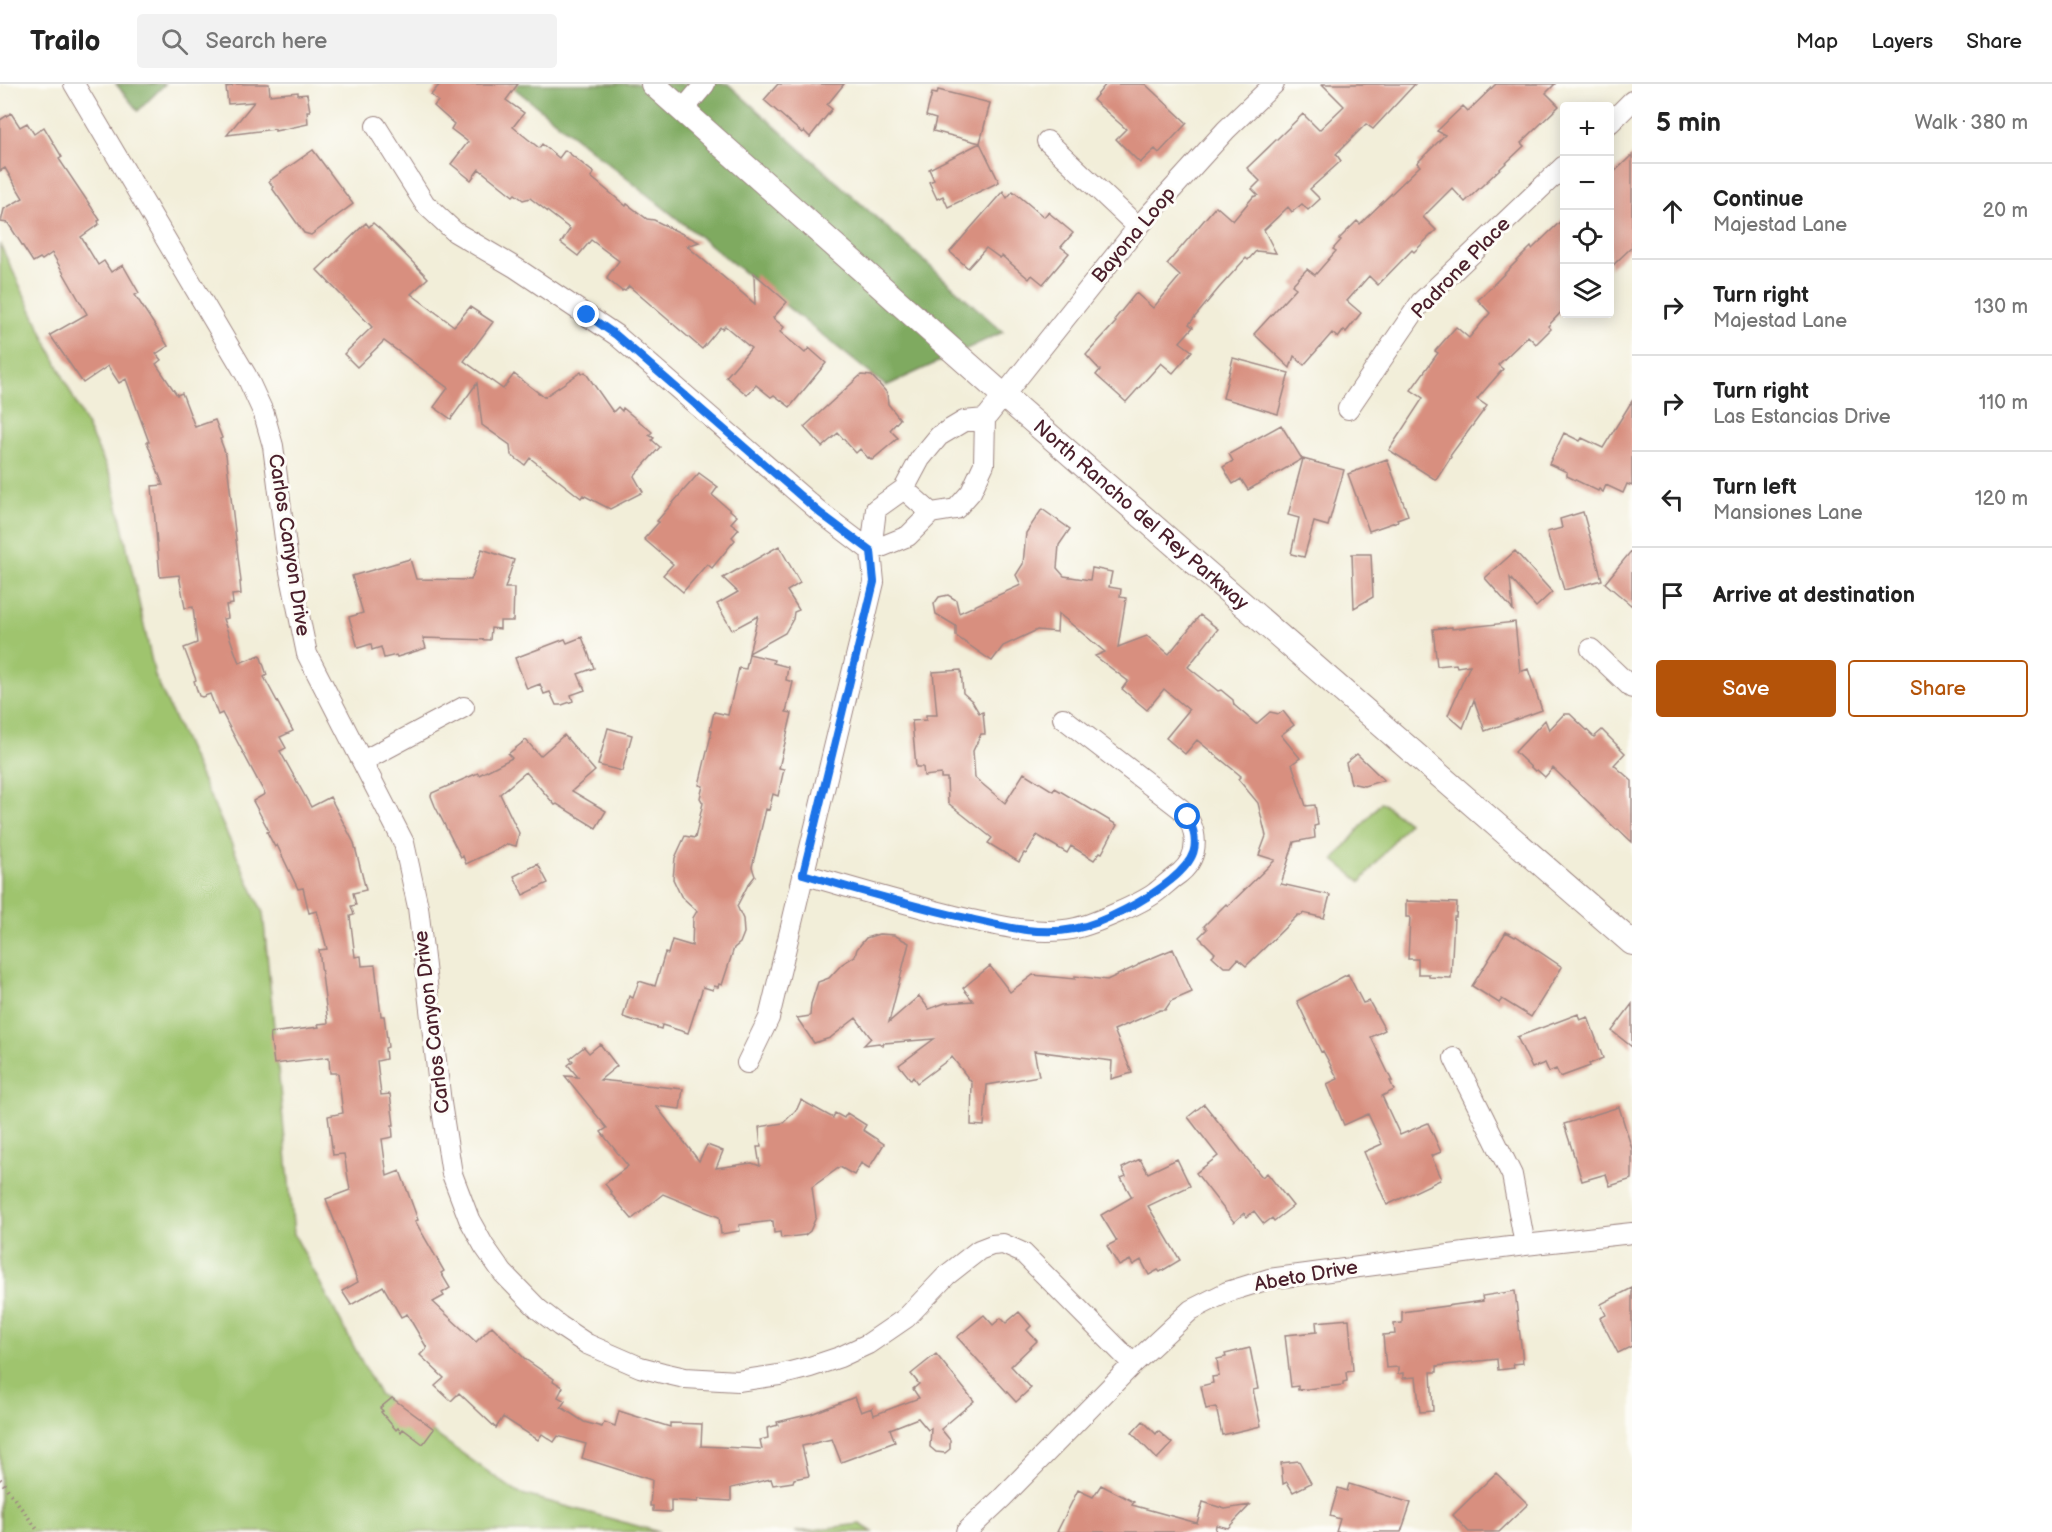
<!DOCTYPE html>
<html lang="en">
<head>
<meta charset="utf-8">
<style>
  body { margin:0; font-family:"Balsamiq Sans",sans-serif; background:#f2f2f2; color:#222 }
  .controls { position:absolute; right:18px; top:18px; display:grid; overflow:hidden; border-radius:6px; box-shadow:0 3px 15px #0003 }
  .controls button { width:54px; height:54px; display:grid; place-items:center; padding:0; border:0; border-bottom:2px solid #e0e0e0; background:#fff; color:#222; font:30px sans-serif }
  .stop { position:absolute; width:18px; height:18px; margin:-14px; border:4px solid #1a73e8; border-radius:50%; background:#fff }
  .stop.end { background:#1a73e8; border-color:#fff; box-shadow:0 2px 6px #0008 }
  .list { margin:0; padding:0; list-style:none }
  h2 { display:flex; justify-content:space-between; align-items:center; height:78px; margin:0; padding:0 24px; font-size:26px }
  h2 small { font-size:20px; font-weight:400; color:#767676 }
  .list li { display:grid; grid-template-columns:39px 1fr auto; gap:18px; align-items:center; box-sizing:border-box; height:96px; padding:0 24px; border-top:2px solid #e0e0e0 }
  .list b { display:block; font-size:22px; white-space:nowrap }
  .list p { margin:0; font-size:20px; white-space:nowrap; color:#767676 }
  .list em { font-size:20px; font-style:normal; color:#767676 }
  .actions { display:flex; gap:12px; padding:18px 24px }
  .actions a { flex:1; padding:14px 0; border:2px solid #b45309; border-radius:6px; text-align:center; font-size:21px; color:#b45309 }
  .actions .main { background:#b45309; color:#fff }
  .icon { flex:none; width:33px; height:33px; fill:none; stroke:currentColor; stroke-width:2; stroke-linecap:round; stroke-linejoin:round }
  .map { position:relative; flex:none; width:1632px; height:1448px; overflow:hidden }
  header { display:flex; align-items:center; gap:36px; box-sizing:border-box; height:84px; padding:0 30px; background:#fff; border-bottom:2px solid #e0e0e0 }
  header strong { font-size:28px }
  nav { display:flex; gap:33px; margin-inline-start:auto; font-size:21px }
  .search { width:420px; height:54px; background:#f2f2f2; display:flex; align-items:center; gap:15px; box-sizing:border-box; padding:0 21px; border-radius:6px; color:#767676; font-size:22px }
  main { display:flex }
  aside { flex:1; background:#fff }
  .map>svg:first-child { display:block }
  .green { fill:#9fc46e; stroke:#74724c; stroke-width:1.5 }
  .forest { fill:#7faa61; stroke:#646446; stroke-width:1.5 }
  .building { fill:#d88f7f }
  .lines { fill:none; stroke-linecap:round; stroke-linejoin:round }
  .minor-casing { stroke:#9e8682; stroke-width:22 }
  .tertiary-casing { stroke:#9e8682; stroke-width:26 }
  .path { stroke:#9e8682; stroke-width:4; stroke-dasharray:1.5 4.5; stroke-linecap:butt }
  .minor { stroke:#fff; stroke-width:20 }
  .tertiary { stroke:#fff; stroke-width:24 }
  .route { stroke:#1a73e8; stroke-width:8 }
  .labels { text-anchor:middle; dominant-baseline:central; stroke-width:6; stroke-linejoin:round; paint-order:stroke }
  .street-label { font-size:20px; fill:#4a1f2b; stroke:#fdfcf7 }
</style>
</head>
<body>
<header>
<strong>Trailo</strong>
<div class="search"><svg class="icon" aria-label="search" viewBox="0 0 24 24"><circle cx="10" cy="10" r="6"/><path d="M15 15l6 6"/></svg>Search here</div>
<nav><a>Map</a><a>Layers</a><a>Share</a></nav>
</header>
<main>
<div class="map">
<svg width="1632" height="1448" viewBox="0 0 1632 1448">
  <rect width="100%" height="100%" fill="#fdfcf7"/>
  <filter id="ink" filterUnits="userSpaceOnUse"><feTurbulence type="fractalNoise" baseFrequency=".0167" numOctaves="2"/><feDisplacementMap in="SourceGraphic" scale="12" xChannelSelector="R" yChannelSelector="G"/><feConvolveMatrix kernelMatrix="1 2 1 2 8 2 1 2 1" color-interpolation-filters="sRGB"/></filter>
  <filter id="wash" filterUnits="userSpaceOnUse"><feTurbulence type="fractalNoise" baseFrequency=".008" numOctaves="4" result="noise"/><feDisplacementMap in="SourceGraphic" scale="24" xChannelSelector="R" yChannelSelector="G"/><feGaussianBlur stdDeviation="1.35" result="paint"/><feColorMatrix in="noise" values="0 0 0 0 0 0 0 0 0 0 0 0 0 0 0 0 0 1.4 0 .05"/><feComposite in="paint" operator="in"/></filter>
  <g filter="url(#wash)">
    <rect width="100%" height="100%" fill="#f2eed9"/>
    <path class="green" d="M0 160 112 395 155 592 263 829 294 1150 379 1310 518 1409 659 1448H0Z
      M1381 718 1408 739 1361 798 1334 776Z
      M860 1440 873 1448H795Z"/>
    <path class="forest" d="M116 0H165L138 27Z
      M509 0H728L1003 248 886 302Z"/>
    <g id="blocks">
      <path class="building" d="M232 0H269L270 11 298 8V11L307 10 310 27H307L308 40 275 47V45L227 51 254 18 228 20 226 3 232 2Z
        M440 0H518L506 16 524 29 513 43 539 64 542 60 559 74 565 66 594 89 591 93 626 122 627 120 647 135 654 136 699 158 687 162 755 220 754 189 787 218 773 234 784 243 780 248 805 269 809 264 826 279 790 323 774 311 771 313 756 301 747 311 726 293 751 264 725 242 722 245 720 243 702 265 629 202 625 207 623 206 622 207 607 195 608 194 607 193 619 177 591 156 578 172 561 159 570 145 530 114 523 116 515 110 513 112 479 85 471 96 451 80 468 58 451 45 454 40 434 22 438 17 431 11Z
        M778 0H844L827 21 832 25 810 53 804 47 802 49 764 16Z
        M1106 0H1145L1187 39 1159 69 1155 65 1140 79 1116 55 1126 45 1093 16Z
        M1322 0H1415L1373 45 1366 40 1336 70 1341 77 1310 105 1320 115 1308 126 1302 120 1292 128 1288 123 1264 146 1276 169 1256 167 1248 176 1246 174 1219 204 1189 240 1193 243 1180 258 1192 267 1173 289 1161 279 1126 318 1096 291 1100 286 1086 271 1116 238 1114 236 1136 209 1153 224 1180 192 1167 180 1216 122 1233 137 1253 113 1258 111 1252 105 1260 97 1247 84 1303 30 1319 46 1344 22Z
        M1496 0H1555L1546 9 1559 22 1521 59 1524 62 1465 118 1452 104 1423 133 1436 146 1414 168 1412 166 1378 201 1369 192 1347 217 1361 229 1346 248 1344 246 1338 254 1332 249 1304 281 1294 272 1290 284 1254 250 1296 204 1292 201 1307 185 1315 191 1336 167 1333 165 1341 156 1339 155 1357 137 1360 140 1420 82 1417 79 1445 51 1437 47 1463 22 1468 27Z
        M938 6 990 19 980 59 933 47 936 35 926 32 932 9 937 10Z
        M11 29 20 43 27 39 34 50 44 43 62 73 59 75 100 136 98 137 99 140 81 153 98 181 104 177 111 188 123 181 139 209 135 211 168 262 156 270 161 276 156 280 177 311 182 309 195 343 215 336 222 354 220 355 226 371 241 498H240L241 510 232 511 233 520 226 521 228 534 223 535 239 579 260 571 267 591 264 593 293 647 280 653 286 664 280 667 311 723 330 713 354 759 366 806 353 809 356 821 351 822 354 831 350 832 355 873 361 872 362 882 375 881 381 932H384L388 963 385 964 386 975 377 977 381 1011 390 1010 394 1041H392L393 1053 382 1055 387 1092 400 1087 418 1136 415 1137 444 1187 441 1189 450 1204 442 1209 444 1212 433 1218 476 1258 492 1242 525 1275 554 1295 553 1297 563 1303 558 1313 565 1317 561 1323 584 1338 602 1343 604 1338 615 1342 619 1327 670 1343V1339L702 1340 701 1362 762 1365 760 1356 768 1354 767 1344 778 1341 777 1338 811 1330 855 1313 861 1328 872 1324 874 1331 919 1314 913 1305 919 1300 911 1290 936 1270 974 1317 941 1345 950 1356V1365L945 1369 936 1368 930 1363 931 1344 928 1346 918 1334 890 1345 895 1358 841 1378 832 1355 802 1362 809 1392 794 1395 793 1398 773 1401 771 1395 731 1404V1417L698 1415V1418L671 1416V1428L653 1427V1422H650L652 1396 582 1374 586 1360 558 1352 554 1358 542 1350 538 1356 503 1333 496 1344 459 1309 451 1317 435 1302 444 1294 420 1271 427 1264 407 1230 401 1233 383 1202 351 1221 342 1207 358 1198 326 1115 350 1106 344 1070 333 1071 328 1032 343 1029 338 989H330L329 973 274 980 270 949 319 943 318 940 328 939 319 866 327 865 317 827 309 829 303 804 298 805 277 761 275 763 267 748 269 747 253 717 265 710 222 629 218 631 210 610 202 613 199 612 194 597 196 596 184 564 197 559 193 523 185 524 179 491 160 493 152 402 163 401 147 358H149L126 295 119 299 108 282 83 299 50 251 87 230 52 169 42 176 40 174 33 178 8 139 1 138 4 125 23 114 5 84 0 87V36Z
        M980 59 999 98 948 123 943 112 937 115 929 98 934 96 929 85Z
        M313 66 353 120 311 151 304 149 272 104 273 103 269 97Z
        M1632 71V163L1610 184V92Z
        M1003 107 1007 114 1013 107 1044 133 1048 128 1073 149 1061 163 1069 169 1043 200 1032 191 1029 195 1002 172 1000 174 986 164 968 184 950 168Z
        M1564 134V225L1548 242 1551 245 1536 260 1528 252 1498 281 1503 285 1477 315 1487 322 1450 372 1451 373 1436 396 1389 366 1423 314 1411 306 1438 269 1435 267 1456 243 1469 254 1490 229 1478 216 1531 163 1532 165Z
        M366 139 369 143 373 139 380 145 428 194 411 210 454 242 470 223 493 238 464 277 503 305 514 290 544 313 581 288 582 290 585 288 613 328 618 323 622 327 623 324 652 348 649 351 654 354 652 356 660 363 634 392 643 408 610 425 583 411 581 414 530 374 525 381 511 371 510 361 482 341 477 299 451 335 434 323 448 304 384 257 357 283 344 270 372 243 317 186Z
        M1233 274 1289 289 1278 330 1223 314Z
        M861 291 872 292 887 309 888 320 900 335 890 346 898 354 872 376 869 373 868 374 860 365 856 369 838 349 822 363 804 343Z
        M1632 317V402L1627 400 1623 409 1606 401 1603 408 1599 405 1598 407 1567 392V388L1549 380 1564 349 1580 357 1582 354 1603 364Z
        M1281 341 1302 375 1248 406 1241 395 1233 400 1223 383 1233 377 1229 370Z
        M1303 375 1344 386 1328 442 1314 438 1304 473 1291 470 1299 434 1288 431Z
        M1387 375 1408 431 1397 435 1398 437 1369 447 1348 390Z
        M699 389 718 403 712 411 737 432 731 439 739 445 732 453 735 456 712 484 707 480 683 508 663 491 673 480 644 455 659 438 657 437Z
        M1042 425 1070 445 1059 461 1057 484 1064 492 1090 496 1092 484 1112 488 1109 503 1121 505 1120 513 1126 514 1118 563 1147 552 1169 570 1200 531 1218 545 1188 583 1218 607 1221 606 1233 616 1234 621 1256 640 1270 628 1279 630 1283 627 1294 641 1281 651 1300 674 1292 680 1306 722 1315 721 1318 741 1314 742 1315 754 1294 758 1281 800 1330 811 1324 834 1303 829 1302 831H1298L1246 882 1238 875 1231 883H1224L1212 872 1215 869 1199 853 1207 845 1204 842 1226 820 1228 822 1275 776 1259 771 1266 752 1258 719 1238 695 1241 692 1197 656 1185 670 1166 654 1189 626 1164 605 1147 626 1122 605 1128 597 1095 572 1105 568 1058 529 1057 548 1037 546 1003 562 992 577 956 552V542L936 530 934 520 939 513 948 511 956 516 959 529 1021 501 1016 491 1023 480 1026 449Z
        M1583 428 1602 496 1564 506 1547 448 1562 444 1560 435Z
        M779 462 800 499 787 507 799 526 794 528 793 535 785 549 749 569 758 532 732 546 717 520 738 508 723 494Z
        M482 465 514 476 505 504H514L513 537H500V545L491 544 490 556 423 554 426 564 397 573 396 571 384 574 381 563 372 566 371 560 358 564 349 533 363 529 352 492 410 475 416 495 471 496Z
        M1632 466V522L1605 499Z
        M1515 467 1552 508 1536 523 1510 494 1513 526 1485 494Z
        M1352 470H1371L1373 513 1354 524Z
        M1515 538 1520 588 1528 585 1542 626 1485 647 1474 616 1463 644 1448 631 1470 581 1457 583 1456 580 1437 582 1433 545 1452 543V545Z
        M582 553 594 584 578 590 585 606 571 611 573 617 562 621H556L550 608 544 610 540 600 527 605 515 574 565 555 567 559Z
        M749 570 774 576 773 579 788 583 786 596 793 598 786 628 792 629 779 684 784 685 778 712 773 710 769 726 766 725 752 783 755 792 748 801 737 822 743 835 744 849 740 859 734 864 722 901 719 900 718 903 714 902 713 906 703 903 688 949 662 941 661 945 623 933 629 912 633 914 639 897 655 902 665 869 668 870 672 856 692 862 693 834 697 827 681 812 673 795 675 774 685 752 695 754 703 719 700 714 703 702 699 701 712 647 710 646 714 628 728 631 739 584 746 585Z
        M961 586 963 609 972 617 979 629 983 628 985 650H981L973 667 975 694 1005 719 1024 689 1053 707 1055 704 1117 741 1102 769 1100 768 1094 776 1071 762 1067 769 1037 751 1026 770 1024 769 1019 778 988 759 992 754 948 719 947 694H941V690L924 692 923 683H916L912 637 926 636V631H937L933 588Z
        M1564 630H1570L1594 653 1602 646 1625 669 1614 681 1632 697V758L1618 745 1617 746 1553 684 1545 693 1537 686 1535 687 1515 668 1545 636 1549 646Z
        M608 644 632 651 622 687 598 681Z
        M564 651 595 687 572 707 606 727 596 744 557 720 555 721 526 688 500 710 519 749 516 762 508 760 466 780 463 772 461 773 435 722 431 712 432 709 478 689 479 691 512 674 508 670 526 656 540 672Z
        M1357 670 1384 696 1364 702 1351 699 1346 679Z
        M538 780 548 799 523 811 514 792Z
        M1406 817 1457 819 1456 833H1454L1451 894 1429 893V890H1418V875H1408L1410 833H1406Z
        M1506 848 1515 853 1516 852 1562 883 1531 933 1502 915 1499 919 1472 902Z
        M879 850 894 851 909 859 889 938 919 912 929 925 945 919 973 917 963 904 990 882 1010 908 1033 891 1075 895V892L1107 896 1137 882 1140 879 1173 865 1192 908 1171 917 1165 926H1160L1114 946 1132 989 1111 995 1112 977 1034 967 1039 992 987 1001 984 1042 971 1041 972 999 952 973 917 999 913 993 911 996 899 981 934 955 884 959 883 962 879 959 864 961 871 954 856 934 830 954 814 959 797 934 810 932 811 920 818 898 829 894 842 880 855 872 857 865 866 854Z
        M1348 890 1363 919 1369 917 1385 946 1371 953 1392 997H1390L1394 1006 1382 1012 1400 1051 1428 1039 1441 1068 1431 1072 1441 1093 1440 1096 1387 1121 1364 1068 1382 1060 1368 1030 1344 1041 1327 1000 1338 995 1323 967 1321 968 1297 917Z
        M1632 920V963L1612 947Z
        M1578 930 1580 936 1588 933 1603 974 1589 980 1590 982 1560 993 1556 985 1549 988 1545 979 1532 984 1517 953Z
        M600 960 617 982 600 996 683 1005 680 1025 656 1022 699 1077 707 1061 723 1067 716 1084 752 1079 760 1082 757 1063H761L759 1043 783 1039 797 1025 801 1016 833 1034 835 1029 844 1034 847 1029 866 1041 863 1046 884 1060 869 1084 861 1079 854 1091 840 1083 812 1103 816 1133 810 1147 805 1151 781 1154 780 1148 774 1149 773 1137 739 1141 740 1147 721 1150 719 1133 663 1110 632 1135 611 1110 612 1109 605 1100 628 1082 601 1048 607 1044 565 992 578 993 568 981 573 977 570 974 584 963 589 969Z
        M1204 1020 1262 1093 1267 1089 1293 1122 1274 1137 1272 1134 1264 1140 1254 1127 1247 1133 1244 1129 1234 1138 1196 1089 1218 1072 1188 1033Z
        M1619 1023 1632 1065V1095L1610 1102 1606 1090 1582 1097 1564 1040Z
        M1140 1075 1148 1089 1177 1075 1190 1102 1148 1122 1180 1176 1160 1188 1158 1186 1149 1191 1141 1176 1133 1181 1130 1176 1119 1182 1107 1162 1117 1157 1101 1131 1132 1113 1121 1094 1126 1092 1122 1084Z
        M1632 1204V1262L1618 1269 1600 1234 1606 1231 1601 1220Z
        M1515 1207 1523 1279 1513 1280 1514 1284 1498 1286 1497 1275 1437 1282V1288H1431L1433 1327 1420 1328 1416 1293 1403 1294V1289L1398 1290V1283L1386 1284 1383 1251 1395 1250 1394 1240 1402 1239V1228L1483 1217 1482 1212Z
        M1019 1228 1031 1242 1027 1246 1037 1257 1011 1282 1031 1304 1016 1318 957 1253 984 1231 993 1241 1001 1234 1006 1239Z
        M1349 1235 1353 1287 1346 1288 1347 1297 1343 1298V1301L1298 1306V1302L1291 1303 1285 1251 1317 1248 1316 1238Z
        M1250 1264 1258 1305 1253 1306 1261 1342 1222 1351 1216 1323 1206 1325 1201 1302 1213 1299 1212 1293 1219 1292 1217 1275 1226 1273 1225 1270Z
        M392 1314 434 1345 423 1360 403 1345 401 1348 398 1344 396 1346 381 1328 383 1327 380 1324Z
        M1143 1337 1156 1350 1158 1347 1172 1359 1157 1375 1132 1349Z
        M1299 1377 1311 1399 1293 1408 1287 1398 1283 1400 1281 1379Z
        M1496 1389 1528 1420 1499 1448H1469L1453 1431Z
        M1349 1400 1411 1419 1401 1448H1336L1340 1435 1330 1432 1338 1404 1347 1407Z
        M1101 1401 1134 1418 1132 1421 1197 1439 1203 1418 1225 1425 1250 1421 1228 1444 1216 1441 1215 1448H1057L1078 1406 1093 1413Z"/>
    </g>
  </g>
  <g filter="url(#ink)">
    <use href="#blocks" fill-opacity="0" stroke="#9e8682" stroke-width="1.5"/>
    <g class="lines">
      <defs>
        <path id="minor" d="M74 0 246 291 264 330 273 362 288 478 307 570 404 759 418 823 441 1019 452 1090 469 1135 484 1162 503 1189 538 1225 560 1242 587 1260 640 1283 663 1289 685 1294 738 1297 779 1291 810 1283 840 1273 868 1260 906 1234 947 1191 979 1166 992 1161 1003 1160 1023 1169 1133 1280
          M682 27 705 0
          M1610 39 1632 17
          M376 42 425 120 455 148 516 184 616 251 821 429 871 467
          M1047 57 1138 143
          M1348 325 1421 218 1564 82
          M904 405 931 429
          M871 467 908 452 931 429 956 425 971 408 984 380 985 335 1138 143 1226 46 1274 0
          M1591 565 1632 604
          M363 677 464 623
          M803 790C858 806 912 822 967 835 1001 842 1040 852 1076 844 1094 840 1140 820 1155 809 1163 803 1171 795 1180 789 1201 771 1198 744 1181 725L1063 634
          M1454 974 1512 1091 1525 1161
          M747 979 769 934 874 498 871 467 876 425 904 405 920 375 939 352 964 337 985 335
          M966 1448 1002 1414 1133 1280 1191 1226 1227 1208 1269 1195 1525 1161 1632 1149"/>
        <g id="tertiary">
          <path id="s1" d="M653 0 1004 312 1632 859"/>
        </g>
      </defs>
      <use href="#minor" class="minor-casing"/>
      <use href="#tertiary" class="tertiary-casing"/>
      <path class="path" d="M0 1395 39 1448"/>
      <use href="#minor" class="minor"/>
      <use href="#tertiary" class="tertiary"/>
    </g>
  </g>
  <g class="lines" filter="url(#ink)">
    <path class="route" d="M587 231 616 251 820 429 871 467 874 498 803 790C857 806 911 822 966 834 1001 842 1039 852 1074 845 1105 839 1148 815 1171 796 1194 777 1202 762 1188 733"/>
  </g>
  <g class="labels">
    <g class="street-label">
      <text transform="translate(1134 151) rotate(-50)">Bayona Loop</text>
      <text transform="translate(1461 184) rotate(-46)">Padrone Place</text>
      <text stroke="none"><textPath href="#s1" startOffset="651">North Rancho del Rey Parkway</textPath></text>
      <text transform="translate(289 461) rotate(81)">Carlos Canyon Drive</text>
      <text transform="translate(432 938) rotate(-97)">Carlos Canyon Drive</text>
      <text transform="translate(1306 1192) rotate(-10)">Abeto Drive</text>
    </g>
  </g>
</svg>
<div class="controls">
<button>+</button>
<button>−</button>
<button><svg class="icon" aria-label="locate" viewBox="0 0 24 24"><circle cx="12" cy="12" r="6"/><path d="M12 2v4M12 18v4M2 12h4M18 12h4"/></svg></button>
<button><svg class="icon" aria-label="layers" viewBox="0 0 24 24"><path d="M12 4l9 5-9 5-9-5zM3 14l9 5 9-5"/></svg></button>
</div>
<div class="stop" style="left:1188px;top:733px"></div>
<div class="stop end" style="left:587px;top:231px"></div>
</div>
<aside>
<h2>5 min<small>Walk · 380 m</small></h2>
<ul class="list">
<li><svg class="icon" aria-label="ahead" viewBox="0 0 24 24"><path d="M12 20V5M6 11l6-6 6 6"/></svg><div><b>Continue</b><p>Majestad Lane</p></div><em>20 m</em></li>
<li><svg class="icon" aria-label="right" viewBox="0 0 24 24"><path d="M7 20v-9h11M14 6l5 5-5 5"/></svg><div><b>Turn right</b><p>Majestad Lane</p></div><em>130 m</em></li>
<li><svg class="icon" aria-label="right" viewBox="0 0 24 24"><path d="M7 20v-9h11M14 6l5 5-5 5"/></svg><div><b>Turn right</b><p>Las Estancias Drive</p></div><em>110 m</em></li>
<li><svg class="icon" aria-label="left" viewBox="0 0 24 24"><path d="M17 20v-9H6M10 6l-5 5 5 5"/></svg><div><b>Turn left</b><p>Mansiones Lane</p></div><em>120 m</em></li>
<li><svg class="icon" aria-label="arrive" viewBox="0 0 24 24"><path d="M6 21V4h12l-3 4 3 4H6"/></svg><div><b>Arrive at destination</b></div></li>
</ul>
<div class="actions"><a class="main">Save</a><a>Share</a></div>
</aside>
</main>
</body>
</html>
